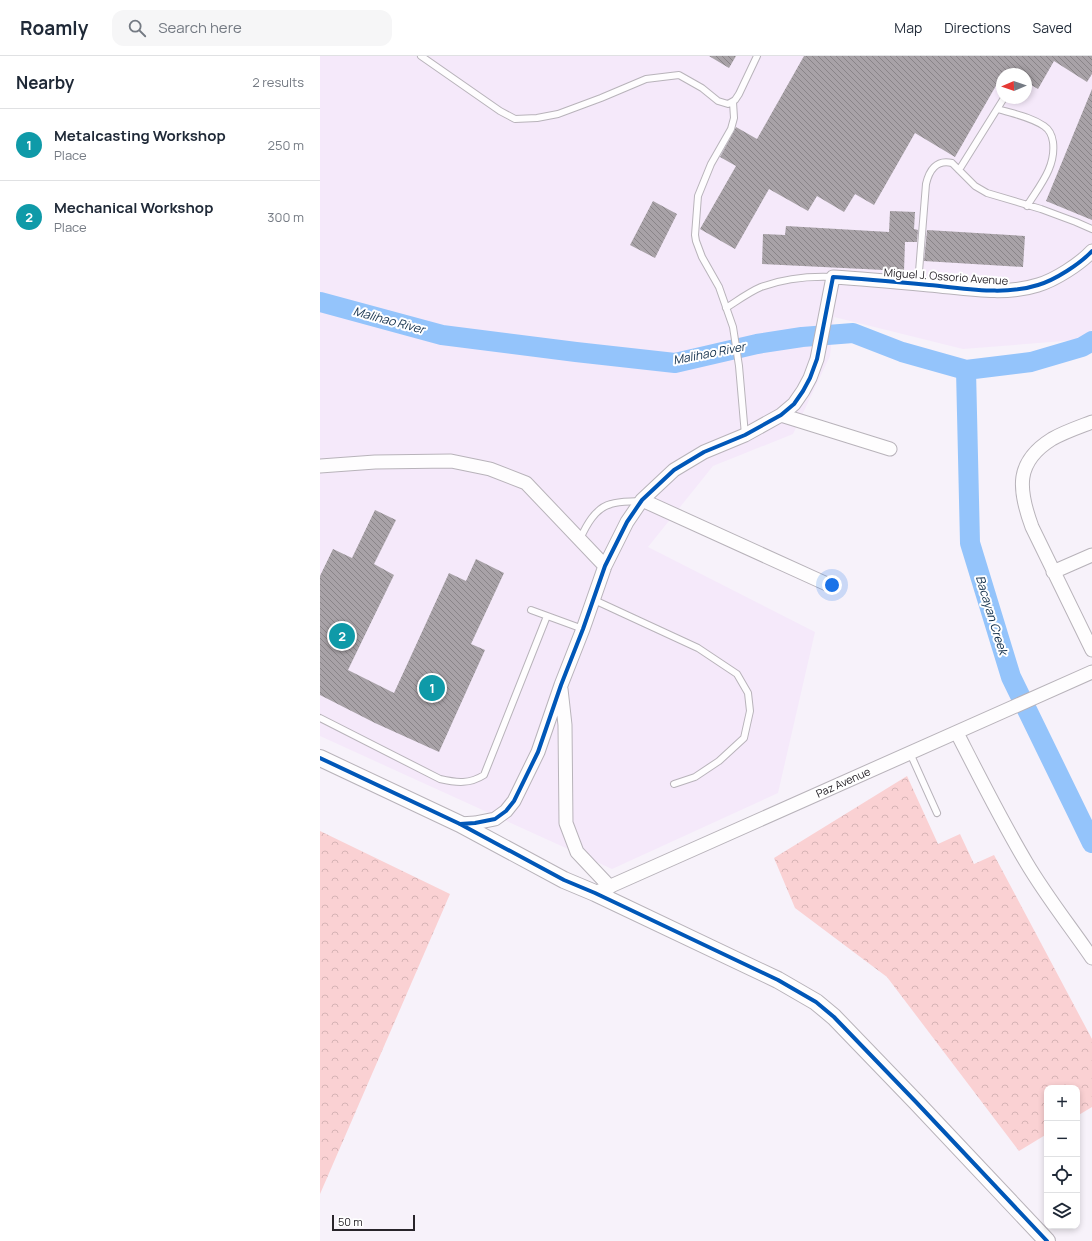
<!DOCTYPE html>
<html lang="en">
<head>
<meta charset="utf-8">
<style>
  body { margin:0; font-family:Manrope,sans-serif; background:#f6f6f7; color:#1f2937 }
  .controls { position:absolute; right:12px; bottom:12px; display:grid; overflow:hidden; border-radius:8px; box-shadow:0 2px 6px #0003 }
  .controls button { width:36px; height:36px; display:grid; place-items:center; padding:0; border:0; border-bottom:1px solid #e0e1e3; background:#fff; color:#1f2937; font:20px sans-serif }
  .compass { position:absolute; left:676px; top:12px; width:36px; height:36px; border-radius:50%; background:#fff; box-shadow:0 2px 6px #0003; rotate:268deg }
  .scale { position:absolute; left:12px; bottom:10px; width:83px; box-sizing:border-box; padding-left:4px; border:2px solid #28242a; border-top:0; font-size:11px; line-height:14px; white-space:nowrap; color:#28242a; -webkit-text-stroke:3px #fff; paint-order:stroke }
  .you { position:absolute; left:512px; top:529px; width:14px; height:14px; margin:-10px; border:3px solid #fff; border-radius:50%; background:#1a73e8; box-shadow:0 0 0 6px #1a73e833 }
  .badge { display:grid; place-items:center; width:26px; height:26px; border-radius:50%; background:#2563eb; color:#fff; font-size:13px; font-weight:700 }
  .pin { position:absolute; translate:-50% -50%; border:2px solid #fff; box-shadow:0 1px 4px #0006 }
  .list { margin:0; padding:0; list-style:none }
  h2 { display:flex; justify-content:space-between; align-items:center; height:52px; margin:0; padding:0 16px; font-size:17px }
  h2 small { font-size:13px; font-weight:400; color:#747a83 }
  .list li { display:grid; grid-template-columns:26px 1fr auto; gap:12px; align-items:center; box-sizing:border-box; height:72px; padding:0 16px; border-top:1px solid #e0e1e3 }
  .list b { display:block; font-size:15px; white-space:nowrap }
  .list p { margin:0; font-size:13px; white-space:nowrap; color:#747a83 }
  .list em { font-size:13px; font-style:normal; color:#747a83 }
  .icon { flex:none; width:22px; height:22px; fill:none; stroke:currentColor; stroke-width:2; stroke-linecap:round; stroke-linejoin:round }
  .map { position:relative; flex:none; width:772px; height:1185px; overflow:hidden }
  header { display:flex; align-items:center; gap:24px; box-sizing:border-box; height:56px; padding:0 20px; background:#fff; border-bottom:1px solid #e0e1e3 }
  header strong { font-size:19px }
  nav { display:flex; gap:22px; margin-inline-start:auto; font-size:14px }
  .search { width:280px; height:36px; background:#f6f6f7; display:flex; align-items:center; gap:10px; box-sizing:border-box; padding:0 14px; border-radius:12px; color:#747a83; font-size:15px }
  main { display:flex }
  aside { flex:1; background:#fff }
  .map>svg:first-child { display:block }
  .built { fill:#f5e9fa; fill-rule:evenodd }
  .forest { fill:url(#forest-crowns) }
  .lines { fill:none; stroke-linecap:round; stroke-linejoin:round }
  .river { stroke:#94c4fb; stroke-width:20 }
  .building { fill:url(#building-back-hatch) }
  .service-casing { stroke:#b8b3ba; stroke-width:8 }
  .minor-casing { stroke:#b8b3ba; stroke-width:15 }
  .tertiary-casing { stroke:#b8b3ba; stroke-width:18 }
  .service { stroke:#fefdfe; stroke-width:6 }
  .minor { stroke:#fefdfe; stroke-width:13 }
  .tertiary { stroke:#fefdfe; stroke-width:16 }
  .cycleway-casing { stroke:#fff; stroke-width:6 }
  .cycleway { stroke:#0057b8; stroke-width:4 }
  .labels { text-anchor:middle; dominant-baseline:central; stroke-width:4; stroke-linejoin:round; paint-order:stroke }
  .street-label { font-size:11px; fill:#28242a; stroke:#fff }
  .water-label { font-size:12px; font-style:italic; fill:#102e4a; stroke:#fff }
</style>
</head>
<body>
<header>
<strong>Roamly</strong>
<div class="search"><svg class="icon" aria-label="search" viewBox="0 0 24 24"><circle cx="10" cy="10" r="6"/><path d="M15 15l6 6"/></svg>Search here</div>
<nav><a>Map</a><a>Directions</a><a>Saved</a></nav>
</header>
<main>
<aside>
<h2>Nearby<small>2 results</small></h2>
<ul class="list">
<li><span class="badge" style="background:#0f9aa8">1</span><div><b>Metalcasting Workshop</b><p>Place</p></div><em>250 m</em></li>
<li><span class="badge" style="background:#0f9aa8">2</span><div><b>Mechanical Workshop</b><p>Place</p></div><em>300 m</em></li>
</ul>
</aside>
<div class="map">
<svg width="772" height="1185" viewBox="0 0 772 1185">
  <defs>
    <pattern id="forest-crowns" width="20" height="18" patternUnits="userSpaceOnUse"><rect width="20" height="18" fill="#fad1d3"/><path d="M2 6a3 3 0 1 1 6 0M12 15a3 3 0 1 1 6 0" fill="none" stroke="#d6b3b5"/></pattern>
    <pattern id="building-back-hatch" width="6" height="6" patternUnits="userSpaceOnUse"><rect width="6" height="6" fill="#a8a2a7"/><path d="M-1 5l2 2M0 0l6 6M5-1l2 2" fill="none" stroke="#898488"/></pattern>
  </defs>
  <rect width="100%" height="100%" fill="#f7f2fa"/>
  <path class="built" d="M0 0H772V274L757 284 643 293 514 261 510 300 473 378 393 410 328 491 495 576 458 737 292 813 0 680ZM682 18H706V42H682Z"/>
  <path class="forest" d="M587 720 618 788 640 778 654 808 674 799 772 983V1051L757 1060V1032H727V1078L699 1095 567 921 475 852 454 802Z
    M0 775 130 838 0 1138Z"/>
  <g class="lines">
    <path class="river" d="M0 246 122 279 256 296 355 307 437 288 482 281 533 277 582 296 646 314 711 306 762 291 772 285
      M646 314 650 487 691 621 772 787"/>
  </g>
  <path class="building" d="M389 0H416L409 12Z
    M484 0H772V18L767 26 734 5 718 33 706 26V18H692L685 14 635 101 595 77 554 149 535 138 524 156 497 140 488 155 449 133 415 193 380 173 416 110 400 101 416 71 437 83Z
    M772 33V164L726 145Z
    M333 145 357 158 335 202 310 189Z
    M570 155 595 156 594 173 598 174 597 186H585L584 215 442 208 443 178 465 179 466 170 569 176Z
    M607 174 705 180 703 211 604 205Z
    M55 454 76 464 54 508 74 519 28 614 74 637 129 517 146 525 156 503 184 517 151 588 165 594 119 696 55 667 0 639V520L13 493 32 502Z"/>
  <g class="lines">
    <defs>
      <path id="service" d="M101 0 180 55 195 63 217 62 238 58 281 42 326 23 359 19 382 32 398 45 408 48 415 44 419 38 437 0
        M413 46 414 62 411 73 391 108 378 140 375 179 376 185 382 201 399 231 413 271 419 310 425 379
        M678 53C694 58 711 61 724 70 730 74 732 79 733 86 736 111 720 129 707 150
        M639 114 684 42
        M598 228 606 128C609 115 616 103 632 107L655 130 667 137 721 153 756 166 772 173
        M406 252C417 245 429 236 441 231 463 223 489 220 513 221
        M260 483C266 470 275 452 291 448 300 445 311 446 320 445
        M272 543 378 592 417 618 428 637 430 655 424 682 399 705 375 721 354 728
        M211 554 263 573
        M0 662 120 723C137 727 150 728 164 719L227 560
        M590 697 617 757"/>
      <path id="minor" d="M461 359 570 393
        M772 366C759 371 744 376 732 383 695 406 698 433 712 471L772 594
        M0 410 55 406 131 405 170 413 206 427 285 510
        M322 444 509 529
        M733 516 772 499
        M241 633 245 669 246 767 257 796 290 831
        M637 677C659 720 681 764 706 806 726 840 750 870 772 902
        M140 768 155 767 175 763 186 755 194 745 218 696 241 629 263 573 285 510 307 466 322 444 354 414 384 396 425 379 461 359 474 348 483 335 490 322 497 303 513 221C545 223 577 226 609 229 644 232 684 240 718 229 735 224 760 208 772 195
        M275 837 772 616"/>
      <path id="tertiary" d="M0 702 140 768 244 824 275 837 458 924 496 946 514 961 596 1046 727 1185"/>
    </defs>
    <use href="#service" class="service-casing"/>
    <use href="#minor" class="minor-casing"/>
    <use href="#tertiary" class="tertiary-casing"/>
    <use href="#service" class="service"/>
    <use href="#minor" class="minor"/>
    <use href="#tertiary" class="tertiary"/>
    <defs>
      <path id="cycleway" d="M0 702 140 768 244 824 275 837 458 924 496 946 514 961 596 1046 727 1185
        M140 768 155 767 175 763 186 755 194 745 218 696 241 629 263 573 285 510 307 466 322 444 354 414 384 396 425 379 461 359 474 348 483 335 490 322 497 303 513 221C545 223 577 226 609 229 644 232 684 240 718 229 735 224 760 208 772 195"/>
    </defs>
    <use href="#cycleway" class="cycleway-casing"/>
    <use href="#cycleway" class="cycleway"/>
  </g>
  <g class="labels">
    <g class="street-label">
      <text transform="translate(626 220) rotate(4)">Miguel J. Ossorio Avenue</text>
      <text transform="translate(523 726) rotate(-24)">Paz Avenue</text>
    </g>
    <g class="water-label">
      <text transform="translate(69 264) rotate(15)">Malihao River</text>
      <text transform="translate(389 297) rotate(-11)">Malihao River</text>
      <text transform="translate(672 559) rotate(73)">Bacayan Creek</text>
    </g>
  </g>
</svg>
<div class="controls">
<button>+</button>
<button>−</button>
<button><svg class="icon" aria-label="locate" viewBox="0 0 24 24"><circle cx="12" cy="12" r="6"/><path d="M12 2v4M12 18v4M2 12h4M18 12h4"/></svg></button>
<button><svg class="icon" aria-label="layers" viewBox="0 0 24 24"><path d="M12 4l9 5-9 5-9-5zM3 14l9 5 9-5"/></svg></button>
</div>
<svg class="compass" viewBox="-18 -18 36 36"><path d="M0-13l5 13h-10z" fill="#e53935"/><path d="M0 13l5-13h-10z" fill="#747a83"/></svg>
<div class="scale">50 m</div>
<div class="you"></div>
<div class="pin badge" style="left:112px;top:632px;background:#0f9aa8">1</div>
<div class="pin badge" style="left:22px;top:580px;background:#0f9aa8">2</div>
</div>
</main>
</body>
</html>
